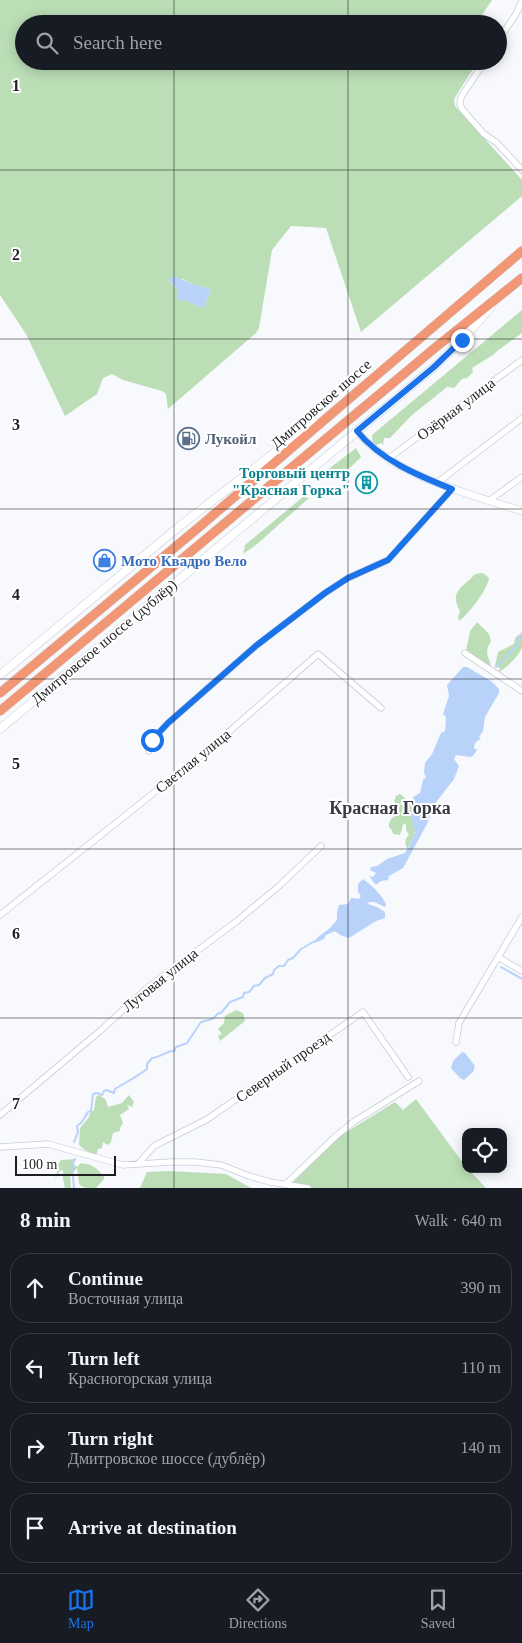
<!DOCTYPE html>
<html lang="en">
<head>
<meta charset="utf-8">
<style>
  body { margin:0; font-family:Georgia,serif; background:#242831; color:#f1f3f6 }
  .controls { position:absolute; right:15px; bottom:15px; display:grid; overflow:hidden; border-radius:10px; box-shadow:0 2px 12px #0003 }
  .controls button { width:45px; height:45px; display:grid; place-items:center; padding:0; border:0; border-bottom:1px solid #363941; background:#171b24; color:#f1f3f6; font:25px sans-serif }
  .scale { position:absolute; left:15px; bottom:12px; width:101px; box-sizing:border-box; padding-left:5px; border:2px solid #1d1f22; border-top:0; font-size:14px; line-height:18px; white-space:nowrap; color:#1d1f22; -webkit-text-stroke:4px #fff; paint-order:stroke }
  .stop { position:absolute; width:15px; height:15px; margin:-11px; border:4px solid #1a73e8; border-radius:50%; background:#fff }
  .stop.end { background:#1a73e8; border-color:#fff; box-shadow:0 1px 5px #0008 }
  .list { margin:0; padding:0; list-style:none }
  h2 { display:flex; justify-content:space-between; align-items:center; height:65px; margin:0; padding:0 20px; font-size:21px }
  h2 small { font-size:16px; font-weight:400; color:#9ea1a6 }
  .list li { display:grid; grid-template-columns:32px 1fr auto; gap:15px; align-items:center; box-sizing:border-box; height:70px; margin:0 10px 10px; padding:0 10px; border:1px solid #363941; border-radius:20px }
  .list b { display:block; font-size:19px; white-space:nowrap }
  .list p { margin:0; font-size:16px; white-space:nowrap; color:#9ea1a6 }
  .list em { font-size:16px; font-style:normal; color:#9ea1a6 }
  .icon { flex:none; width:28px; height:28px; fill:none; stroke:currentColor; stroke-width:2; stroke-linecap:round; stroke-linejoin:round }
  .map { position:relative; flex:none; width:522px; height:1188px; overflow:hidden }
  .search { position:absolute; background:#171b24; box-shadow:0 2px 12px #0003; left:15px; right:15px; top:15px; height:55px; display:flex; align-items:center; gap:12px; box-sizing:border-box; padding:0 18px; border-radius:28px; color:#9ea1a6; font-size:19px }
  .sheet { height:385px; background:#171b24 }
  nav { display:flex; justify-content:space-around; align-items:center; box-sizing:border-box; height:70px; border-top:1px solid #363941; background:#171b24; font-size:14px; color:#9ea1a6 }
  nav a { display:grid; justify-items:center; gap:2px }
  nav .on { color:#1a73e8 }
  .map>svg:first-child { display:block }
  .green { fill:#bbdeb6; fill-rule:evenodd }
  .water { fill:#b8d2fa }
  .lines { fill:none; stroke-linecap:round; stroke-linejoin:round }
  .stream { stroke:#b8d2fa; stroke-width:2 }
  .minor-casing { stroke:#c8ccd7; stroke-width:7 }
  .tertiary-casing { stroke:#c8ccd7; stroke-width:8 }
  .secondary-casing { stroke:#c8ccd7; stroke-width:9 }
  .trunk-casing { stroke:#d6d7d7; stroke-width:10 }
  .minor { stroke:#fff; stroke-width:5.5 }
  .tertiary { stroke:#fff; stroke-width:7 }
  .secondary { stroke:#fff; stroke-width:8 }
  .trunk { stroke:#f29776; stroke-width:9 }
  .route { stroke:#1a73e8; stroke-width:6 }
  .grid { fill:none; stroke:#1d1f22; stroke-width:1; stroke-opacity:0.55 }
  .labels { text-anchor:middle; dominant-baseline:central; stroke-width:4; stroke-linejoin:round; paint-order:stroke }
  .street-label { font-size:15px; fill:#1d1f22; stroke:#fff }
  .service-label { font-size:15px; font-weight:bold; fill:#4e5e75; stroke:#fff; text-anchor:start }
  .culture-label { font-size:15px; font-weight:bold; fill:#0d838f; stroke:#fff; text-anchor:end }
  .shop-label { font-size:15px; font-weight:bold; fill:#366cbe; stroke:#fff; text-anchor:start }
  .quarter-label { font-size:18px; font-weight:bold; fill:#383b43; stroke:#fff }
  .grid-label { font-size:16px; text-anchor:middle; font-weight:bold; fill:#1d1f22; stroke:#fff; stroke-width:4; stroke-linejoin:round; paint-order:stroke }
</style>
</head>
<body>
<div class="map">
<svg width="522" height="1188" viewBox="0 0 522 1188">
  <rect width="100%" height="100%" fill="#f7f9fd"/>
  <path class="green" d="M0 0H492L476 24H24V61H478L454 99 455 106 522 180V196L361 332 326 228 291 226 272 250 259 328 256 333 168 409 166 394 162 391 123 380 112 374 103 378 97 394 65 416 26 334 0 295ZM183 279 192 284 211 289 204 308 184 300H177V289L168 280Z
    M522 310V333L497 351 493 355 472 368 473 372 467 378 462 379 454 388 447 387 412 415 390 438H384L383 445 381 443 377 445H373L372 435Z
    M356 448 361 457C356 462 350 469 344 470 336 472 337 469 327 473L326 471Z
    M303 497 309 498 256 545 243 554 245 545Z
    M483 573 489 578C488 589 468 615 459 621L458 616 460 612C459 608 456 604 456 600 455 588 468 583 475 574Z
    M477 622 489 634 491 642C484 650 488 656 491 665L487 666 466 651 470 631Z
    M522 634C522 638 522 643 522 647 520 655 506 668 498 673L500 668 495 666 498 652 514 644 515 638 518 635Z
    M400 794 404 797 406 800 400 803 401 805 404 806C407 801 409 800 414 800L411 816 415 828 414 836 407 849C405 842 404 840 409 835L406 830V824L405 823 403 825 400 835 393 834 392 830 389 827C389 822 390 819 395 816L390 814 400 810 395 807 396 804 394 801 396 796Z
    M236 1010 243 1013 245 1021 220 1041 218 1036 222 1034 218 1029 224 1023 225 1016Z
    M99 1095 106 1100 108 1107 122 1103 129 1095 134 1102 132 1107 127 1105 129 1109 120 1115 123 1123 120 1128V1131L113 1133 111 1142 108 1145 103 1142 102 1148 98 1149 96 1155 85 1150 79 1145 80 1128 89 1117 90 1113 94 1110 96 1097Z
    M416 1099 466 1167V1169H468L486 1188H287L340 1136 395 1102 403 1110Z
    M75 1159 72 1162 77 1167 81 1163C94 1165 95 1167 104 1176V1179L96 1188C76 1188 80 1186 77 1168L70 1176 71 1188H65L63 1179V1170L60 1171 55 1179 58 1169 53 1171 61 1160Z
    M168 1171 226 1174 251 1188H140L147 1172Z"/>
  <path class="water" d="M171 277H177L192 284 211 289 204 308 184 300H177V289L168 280Z
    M463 667H467L491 681 499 689V693L485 717 483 731 479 737 481 739C476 741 474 744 474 748L477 750 473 756 470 757 456 755 454 759 459 766 454 779 434 805 427 824 403 868 389 876 388 880 381 881 376 885 369 876 373 877 376 873 370 870 371 867 377 866 387 859 405 853 408 848 414 836 415 831 411 816 414 804 413 797 420 793 423 780 426 777 424 773 425 763 432 754 441 733 445 731 446 717 443 714 449 696 447 685Z
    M363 879C375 888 379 892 386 904L385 907 374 902H369L368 904 377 907 385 912V918L376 921 349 938 340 935 335 931 326 935 324 939 314 943 317 938 330 928 337 920V912L339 905 348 904 351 898 359 899 361 896 358 892V884Z
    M462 1052 465 1053 475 1066 473 1072 464 1080 460 1078 451 1068 453 1061Z"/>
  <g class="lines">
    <path class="stream" d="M496 667 517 645 522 633
      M501 967 522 979
      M74 1142 78 1132 77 1126 82 1122 88 1112 91 1111 93 1094 97 1093 102 1095 104 1091 106 1090 114 1093 115 1089C126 1082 137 1077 147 1069V1064L152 1058C161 1057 166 1051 174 1051L176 1047 187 1043 201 1022 212 1019 219 1013H221L230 1002 243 997 244 993 249 992 254 986 259 985 265 978 273 974 274 970 279 966H284L288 960 293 958 301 949 315 941
      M74 1188 72 1165 75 1159"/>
    <defs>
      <path id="minor" d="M498 41 516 14 522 1
        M485 61 461 97 460 104 462 109 484 134 497 143 522 170
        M389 458 522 360
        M437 483 522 418
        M490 500 522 477
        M465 653 522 691
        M149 751 152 740 168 723 257 645 325 593 348 578 388 560 452 489
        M0 915 175 776 193 763 318 654 381 708
        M498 957 522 971
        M456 1042 459 1023 463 1016 522 917
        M0 1115 100 1031 146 989 237 921 279 886 321 846
        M0 1147 48 1144 123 1165 171 1162H196L221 1165 249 1176 270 1182 308 1188
        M138 1164 154 1146 206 1120 363 1012 408 1077
        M286 1184 337 1135 355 1121 419 1081"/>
      <path id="tertiary" d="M357 431C393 476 469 494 522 511"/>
      <path id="secondary" d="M0 675 181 525 287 443 315 423
        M0 729 434 367 462 340 491 307"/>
      <path id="trunk" d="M0 693 198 528 522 251
        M0 711 436 347 522 278"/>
    </defs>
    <use href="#minor" class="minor-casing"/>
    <use href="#tertiary" class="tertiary-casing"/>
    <use href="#secondary" class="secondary-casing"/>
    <use href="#trunk" class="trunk-casing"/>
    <use href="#minor" class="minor"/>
    <use href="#tertiary" class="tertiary"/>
    <use href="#secondary" class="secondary"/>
    <use href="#trunk" class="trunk"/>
  </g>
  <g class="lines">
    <path class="route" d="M152 740 168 723 257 645 325 593 348 578 388 560 452 489C419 476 380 460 357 431L434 367 462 340"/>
  </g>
  <path class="grid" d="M174 0V24M348 0V24M174 61V1188M348 61V1188M0 170H522M0 339H522M0 509H522M0 679H522M0 849H522M0 1018H522"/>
  <defs>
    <symbol id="fuel-ring" viewBox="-11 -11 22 22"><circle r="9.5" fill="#fff" stroke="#5c6f8a" stroke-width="1.5"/><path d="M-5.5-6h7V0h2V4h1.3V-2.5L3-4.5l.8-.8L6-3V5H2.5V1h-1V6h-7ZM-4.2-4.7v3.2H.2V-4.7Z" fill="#5c6f8a"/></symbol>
    <symbol id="building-ring" viewBox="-11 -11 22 22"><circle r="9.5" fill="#fff" stroke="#0f9aa8" stroke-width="1.5"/><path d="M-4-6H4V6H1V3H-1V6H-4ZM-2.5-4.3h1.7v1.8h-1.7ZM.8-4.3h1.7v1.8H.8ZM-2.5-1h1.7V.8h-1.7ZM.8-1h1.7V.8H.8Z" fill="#0f9aa8"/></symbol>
    <symbol id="shop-ring" viewBox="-11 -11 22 22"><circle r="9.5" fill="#fff" stroke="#3f7fe0" stroke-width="1.5"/><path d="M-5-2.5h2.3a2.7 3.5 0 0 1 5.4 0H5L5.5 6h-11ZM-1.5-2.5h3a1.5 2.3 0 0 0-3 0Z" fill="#3f7fe0"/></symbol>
  </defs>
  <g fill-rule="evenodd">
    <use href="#fuel-ring" x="176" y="426" width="25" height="25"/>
    <use href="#building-ring" x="354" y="470" width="25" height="25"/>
    <use href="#shop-ring" x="92" y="548" width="25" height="25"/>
  </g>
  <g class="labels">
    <g class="street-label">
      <text transform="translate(321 404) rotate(-41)">Дмитровское шоссе</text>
      <text transform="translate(456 409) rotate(-37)">Озёрная улица</text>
      <text transform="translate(104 642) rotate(-40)">Дмитровское шоссе (дублёр)</text>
      <text transform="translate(193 761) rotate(-39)">Светлая улица</text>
      <text transform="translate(160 980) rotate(-39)">Луговая улица</text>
      <text transform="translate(283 1067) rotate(-35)">Северный проезд</text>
    </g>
    <g class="service-label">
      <text x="205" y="439">Лукойл</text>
    </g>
    <g class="culture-label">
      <text x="350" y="473">Торговый центр<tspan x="350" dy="17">"Красная Горка"</tspan></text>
    </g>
    <g class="shop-label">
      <text x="121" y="561">Мото Квадро Вело</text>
    </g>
    <g class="quarter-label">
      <text x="390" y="808">Красная Горка</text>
    </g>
  </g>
  <g class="grid-label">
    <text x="16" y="91">1</text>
    <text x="16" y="260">2</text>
    <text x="16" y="430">3</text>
    <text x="16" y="600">4</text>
    <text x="16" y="769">5</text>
    <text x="16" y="939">6</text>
    <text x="16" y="1109">7</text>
  </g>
</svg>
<div class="controls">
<button><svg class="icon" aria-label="locate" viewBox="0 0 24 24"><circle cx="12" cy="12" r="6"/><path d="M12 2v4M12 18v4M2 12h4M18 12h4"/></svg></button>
</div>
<div class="scale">100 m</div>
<div class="stop" style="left:152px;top:740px"></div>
<div class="stop end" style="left:462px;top:340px"></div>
<div class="search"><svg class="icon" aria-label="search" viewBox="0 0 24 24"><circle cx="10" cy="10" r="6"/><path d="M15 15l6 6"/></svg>Search here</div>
</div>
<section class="sheet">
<h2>8 min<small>Walk · 640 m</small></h2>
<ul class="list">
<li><svg class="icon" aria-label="ahead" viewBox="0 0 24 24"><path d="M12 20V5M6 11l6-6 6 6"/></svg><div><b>Continue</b><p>Восточная улица</p></div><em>390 m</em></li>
<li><svg class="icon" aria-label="left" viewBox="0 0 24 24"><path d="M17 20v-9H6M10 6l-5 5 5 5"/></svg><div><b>Turn left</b><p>Красногорская улица</p></div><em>110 m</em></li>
<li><svg class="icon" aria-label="right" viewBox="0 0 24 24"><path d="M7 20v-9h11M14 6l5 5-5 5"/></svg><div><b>Turn right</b><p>Дмитровское шоссе (дублёр)</p></div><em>140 m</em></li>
<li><svg class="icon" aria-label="arrive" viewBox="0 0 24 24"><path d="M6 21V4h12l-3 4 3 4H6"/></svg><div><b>Arrive at destination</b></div></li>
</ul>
</section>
<nav>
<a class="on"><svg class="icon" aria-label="map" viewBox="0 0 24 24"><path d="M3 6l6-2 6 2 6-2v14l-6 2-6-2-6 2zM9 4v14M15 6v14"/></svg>Map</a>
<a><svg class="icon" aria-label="directions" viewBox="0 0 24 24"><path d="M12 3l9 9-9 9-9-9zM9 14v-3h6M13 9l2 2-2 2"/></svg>Directions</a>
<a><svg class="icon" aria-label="saved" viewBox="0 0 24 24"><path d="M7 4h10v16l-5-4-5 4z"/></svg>Saved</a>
</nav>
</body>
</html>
